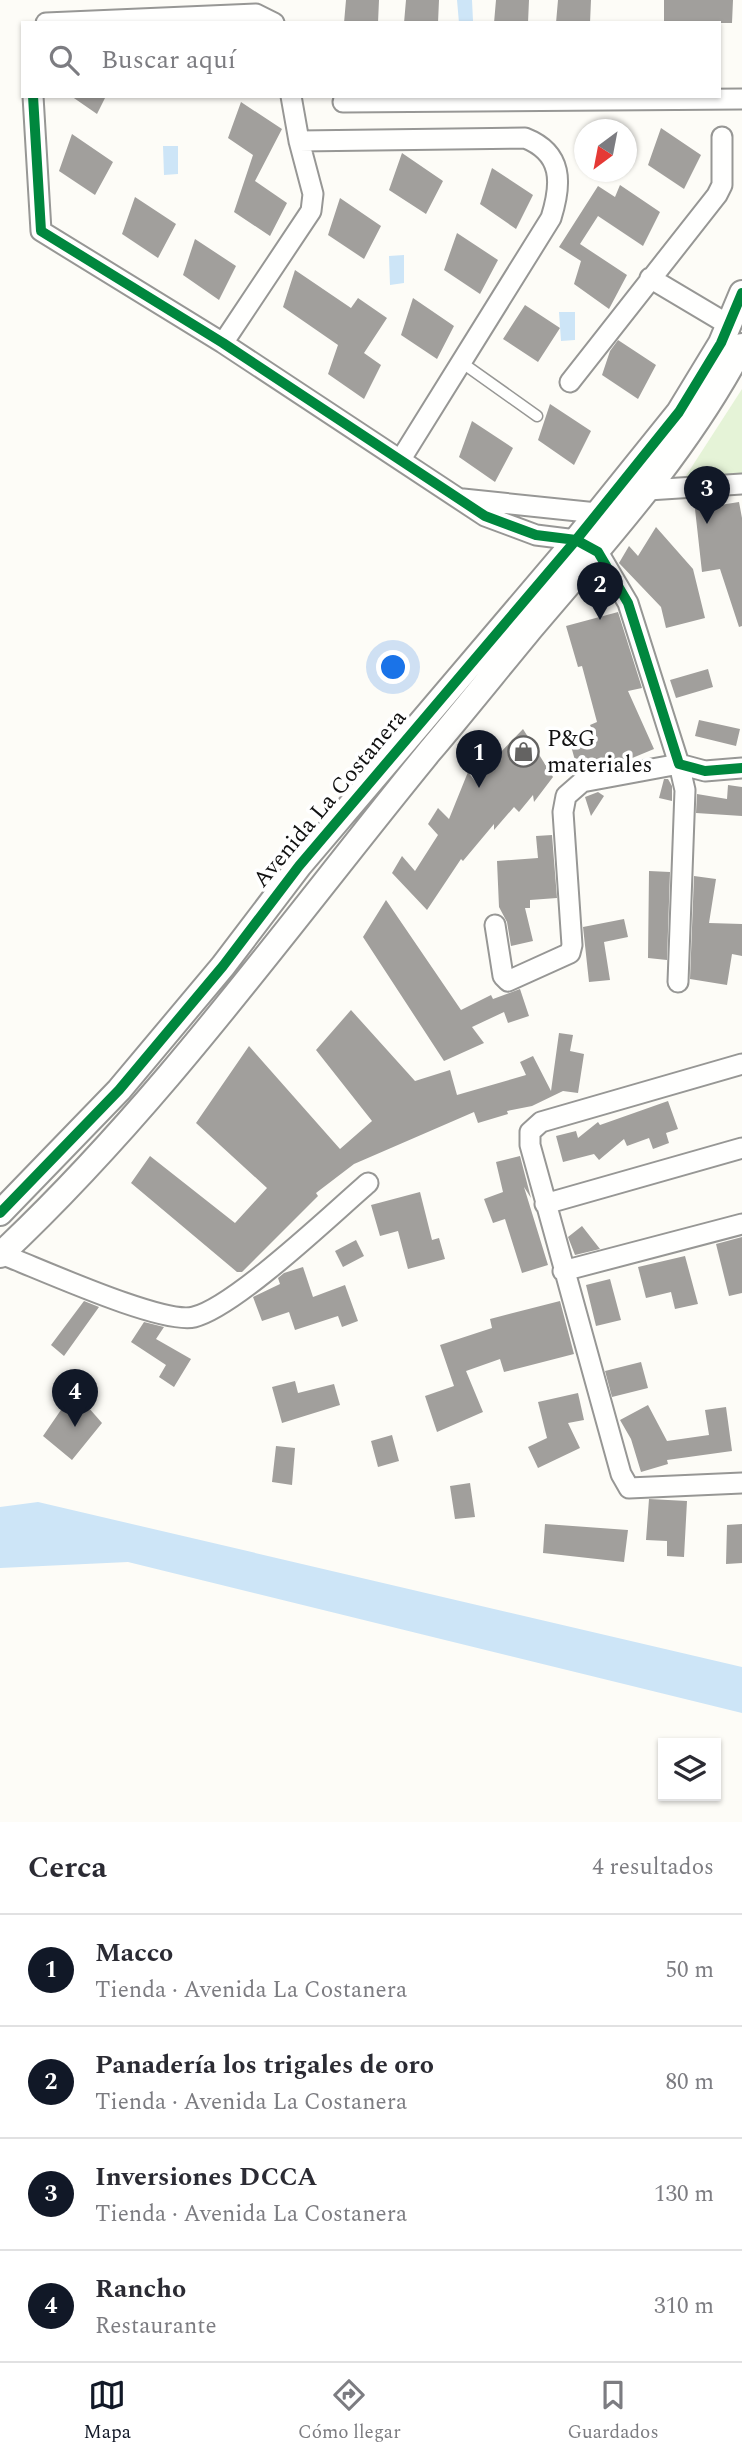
<!DOCTYPE html>
<html lang="es">
<head>
<meta charset="utf-8">
<style>
  body { margin:0; font-family:Spectral,serif; background:#f7f7f7; color:#2b2b33 }
  .controls { position:absolute; right:21px; bottom:21px; display:grid; overflow:hidden; border-radius:0px; box-shadow:0 2px 5px #0004 }
  .controls button { width:63px; height:63px; display:grid; place-items:center; padding:0; border:0; border-bottom:2px solid #e1e1e2; background:#fff; color:#2b2b33; font:35px sans-serif }
  .compass { position:absolute; left:574px; top:119px; width:63px; height:63px; border-radius:50%; background:#fff; box-shadow:0 2px 5px #0004; rotate:212deg }
  .you { position:absolute; left:394px; top:668px; width:24px; height:24px; margin:-18px; border:5px solid #fff; border-radius:50%; background:#1a73e8; box-shadow:0 0 0 10px #1a73e833 }
  .badge { display:grid; place-items:center; width:46px; height:46px; border-radius:50%; background:#111827; color:#fff; font-size:23px; font-weight:700 }
  .pin { position:absolute; translate:-50% -58px; filter:drop-shadow(0 2px 4px #0008) }
  .pin::after { content:''; position:absolute; top:37px; width:24px; height:21px; background:inherit; clip-path:polygon(0 0,100% 0,50% 100%) }
  .list { margin:0; padding:0; list-style:none }
  h2 { display:flex; justify-content:space-between; align-items:center; height:91px; margin:0; padding:0 28px; font-size:30px }
  h2 small { font-size:23px; font-weight:400; color:#7c7c81 }
  .list li { display:grid; grid-template-columns:46px 1fr auto; gap:21px; align-items:center; box-sizing:border-box; height:112px; padding:0 28px; border-top:2px solid #e1e1e2 }
  .list b { display:block; font-size:26px; white-space:nowrap }
  .list p { margin:0; font-size:23px; white-space:nowrap; color:#7c7c81 }
  .list em { font-size:23px; font-style:normal; color:#7c7c81 }
  .icon { flex:none; width:38px; height:38px; fill:none; stroke:currentColor; stroke-width:2; stroke-linecap:round; stroke-linejoin:round }
  .map { position:relative; flex:none; width:742px; height:1822px; overflow:hidden }
  .search { position:absolute; background:#fff; box-shadow:0 2px 5px #0004; left:21px; right:21px; top:21px; height:77px; display:flex; align-items:center; gap:18px; box-sizing:border-box; padding:0 24px; border-radius:0px; color:#7c7c81; font-size:26px }
  .sheet { height:539px; background:#fff }
  nav { display:flex; justify-content:space-around; align-items:center; box-sizing:border-box; height:98px; border-top:2px solid #e1e1e2; background:#fff; font-size:19px; color:#7c7c81 }
  nav a { display:grid; justify-items:center; gap:4px }
  nav .on { color:#111827 }
  .map>svg:first-child { display:block }
  .green { fill:#e5f3d7 }
  .water { fill:#cde5f7 }
  .building { fill:#a19f9c }
  .lines { fill:none; stroke-linecap:round; stroke-linejoin:round }
  .service-casing { stroke:#979795; stroke-width:13 }
  .minor-casing { stroke:#979795; stroke-width:23 }
  .tertiary-casing { stroke:#979795; stroke-width:28 }
  .service { stroke:#fffffe; stroke-width:10 }
  .minor { stroke:#fffffe; stroke-width:19 }
  .tertiary { stroke:#fffffe; stroke-width:24 }
  .cycleway-casing { stroke:#fff; stroke-width:15 }
  .cycleway { stroke:#00873e; stroke-width:10 }
  .labels { text-anchor:middle; dominant-baseline:central; stroke-width:7; stroke-linejoin:round; paint-order:stroke }
  .poi-label { font-size:23px; fill:#111; stroke:#fff; text-anchor:start }
  .street-label { font-size:23px; fill:#111; stroke:#fff }
</style>
</head>
<body>
<div class="map">
<svg width="742" height="1822" viewBox="0 0 742 1822">
  <rect width="100%" height="100%" fill="#fdfcf7"/>
  <path class="green" d="M742 389V477L682 482Z"/>
  <path class="water" d="M457 0H472L473 21 459 23Z
    M163 146H178V174L164 175Z
    M404 255V283L390 285 389 256Z
    M559 312H575V340L561 341Z
    M38 1502 742 1667V1713L128 1562 0 1568V1507Z"/>
  <path class="building" d="M346 0H379L378 23H344Z
    M406 0H439L438 23H404Z
    M496 0H529L528 23H494Z
    M558 0H591L590 23H556Z
    M664 0H733L732 23H664Z
    M71 96H106L97 114Z
    M241 102 282 129 255 181 287 203 270 236 234 212 253 155 228 138Z
    M661 128 701 155 684 189 648 165Z
    M72 134 113 162 95 195 59 171Z
    M402 153 443 181 426 214 389 190Z
    M492 168 533 195 516 229 480 204Z
    M620 185 660 212 643 246 598 216 580 244 627 275 609 309 574 284 581 261 559 247 598 186 615 197Z
    M135 197 176 224 158 258 122 234Z
    M340 198 381 226 364 259 328 235Z
    M457 233 498 260 480 294 444 270Z
    M195 239 236 266 219 300 183 275Z
    M295 270 351 308 358 298 387 318 364 353 381 365 364 399 328 374 338 345 283 307Z
    M413 298 454 326 437 359 401 335Z
    M525 305 560 328 538 362 503 339Z
    M618 340 656 365 638 399 602 375 610 351Z
    M550 404 591 431 574 465 538 440Z
    M472 421 513 448 495 482 459 457Z
    M739 502 742 518V626L739 627 720 569 702 572 695 509Z
    M656 527 693 569 705 618 666 628 661 607 619 563 629 546 638 556Z
    M618 612 642 688 628 691 654 749 625 761 578 771 571 746 596 739 590 725 597 722 582 666 578 667 566 626Z
    M708 669 713 687 676 698 670 680Z
    M699 720 740 729 736 746 695 736Z
    M523 729 553 777 534 802 533 795 519 812 514 807 494 830V824L463 861 461 859 427 910 392 873 402 856 415 871 438 835 428 824 438 808 449 819 468 772 478 785 494 759Z
    M664 779H668L672 786V801L659 798Z
    M728 785 742 787V816L696 813 697 794 727 799Z
    M598 792 604 796 591 816 585 797Z
    M552 835 557 898 530 900V908H525L533 941 511 946 507 922 499 907 497 861 538 858 536 836Z
    M649 871 670 872 667 960 648 958Z
    M694 876 716 879 709 923 742 924V956L732 954 727 985 690 979Z
    M386 900 461 1010 491 995 493 999 520 989 529 1016 508 1023 504 1012 472 1027 484 1043 444 1061 363 937Z
    M624 919 628 937 604 942 610 980 589 982 583 927Z
    M351 1010 415 1081 450 1070 457 1095 526 1075 520 1062 533 1056 551 1091 559 1033 573 1035 570 1051 584 1054 578 1093 563 1091 532 1106 507 1111 508 1114 478 1123 474 1112 354 1164 316 1193 318 1196 242 1272H237L131 1183 150 1156 235 1223 267 1188 196 1123 249 1046 340 1149 372 1121 316 1050Z
    M668 1101 678 1129 666 1133 669 1143 653 1149 649 1138 627 1146 624 1139 599 1160 594 1154 563 1162 556 1136 576 1131 578 1138 598 1122 600 1125Z
    M520 1156 531 1198 524 1187 548 1265 522 1273 505 1219 493 1223 484 1199 503 1192 496 1162Z
    M420 1192 432 1240 439 1238 445 1259 408 1269 398 1231 380 1236 371 1205Z
    M582 1226 600 1249 575 1255 568 1237Z
    M742 1237V1293L729 1296 716 1244Z
    M356 1240 364 1256 343 1267 335 1251Z
    M685 1256 698 1304 675 1309 671 1292 646 1298 638 1267Z
    M303 1267 313 1297 345 1285 358 1321 342 1327 338 1316 295 1330 289 1312 262 1321 253 1297 280 1284 278 1278 284 1273Z
    M610 1279 621 1320 596 1326 586 1285Z
    M84 1301 99 1307 64 1356 51 1345Z
    M560 1301 574 1354 504 1372 500 1359 466 1371 483 1412 437 1432 425 1396 454 1386 440 1345 492 1328 490 1319Z
    M144 1322 164 1327 156 1339 191 1359 174 1387 159 1377 166 1365 131 1342Z
    M641 1362 648 1388 612 1397 605 1371Z
    M295 1381 298 1393 334 1384 340 1405 282 1423 272 1387Z
    M74 1391 102 1423 72 1460 43 1436Z
    M578 1393 584 1420 568 1423 580 1448 538 1468 528 1447 547 1438 538 1402Z
    M648 1405 667 1441 709 1435 705 1410 726 1407 732 1451 667 1460 668 1464 641 1472 631 1439 620 1420Z
    M392 1435 399 1461 378 1467 371 1441Z
    M276 1446 295 1448 292 1485 272 1482Z
    M470 1483 475 1517 455 1519 450 1486Z
    M649 1499 687 1501 684 1557 667 1556V1541L646 1540Z
    M545 1524 628 1530 624 1562 543 1553Z
    M742 1524V1563L726 1564 727 1525Z"/>
  <g class="lines">
    <defs>
      <path id="service" d="M461 362 537 416"/>
      <path id="minor" d="M46 23 256 14 274 23
        M33 96 41 231 223 343 485 516 536 535 576 540 598 552 628 603 679 764 705 771 742 768
        M343 102 742 99
        M299 141 525 138C563 153 562 183 551 218L401 459
        M650 278 729 325
        M223 343 311 211 313 194 299 141 291 96
        M570 382 717 195 722 185V137
        M648 490 742 484
        M463 499 597 513
        M495 925 503 976 508 981 570 953 572 945 563 812 566 796 582 782 679 764 685 790 678 982
        M742 1064 541 1122 530 1132V1145L621 1474 629 1488 742 1483
        M545 1204 742 1148
        M1 1254C38 1268 162 1325 194 1317 235 1307 332 1214 368 1183
        M563 1271 742 1224"/>
      <path id="tertiary" d="M0 1213 119 1090 223 966 299 866 576 540 679 412 721 343 742 293
        M0 1255C161 1104 290 922 429 752 462 713 494 673 527 633 604 542 686 453 742 346"/>
    </defs>
    <use href="#service" class="service-casing"/>
    <use href="#minor" class="minor-casing"/>
    <use href="#tertiary" class="tertiary-casing"/>
    <use href="#service" class="service"/>
    <use href="#minor" class="minor"/>
    <use href="#tertiary" class="tertiary"/>
    <defs>
      <path id="cycleway" d="M33 96 41 231 223 343 485 516 536 535 576 540 598 552 628 603 679 764 705 771 742 768
        M0 1213 119 1090 223 966 299 866 576 540 679 412 721 343 742 293"/>
    </defs>
    <use href="#cycleway" class="cycleway-casing"/>
    <use href="#cycleway" class="cycleway"/>
  </g>
  <defs>
    <symbol id="shop-ring" viewBox="-11 -11 22 22"><circle r="9.5" fill="#fff" stroke="#646362" stroke-width="1.5"/><path d="M-5-2.5h2.3a2.7 3.5 0 0 1 5.4 0H5L5.5 6h-11ZM-1.5-2.5h3a1.5 2.3 0 0 0-3 0Z" fill="#646362"/></symbol>
  </defs>
  <g fill-rule="evenodd">
    <use href="#shop-ring" x="506" y="734" width="35" height="35"/>
  </g>
  <g class="labels">
    <g class="poi-label">
      <text x="547" y="739">P&amp;G<tspan x="547" dy="26">materiales</tspan></text>
    </g>
    <g class="street-label">
      <text transform="translate(330 799) rotate(-50)">Avenida La Costanera</text>
    </g>
  </g>
</svg>
<div class="controls">
<button><svg class="icon" aria-label="layers" viewBox="0 0 24 24"><path d="M12 4l9 5-9 5-9-5zM3 14l9 5 9-5"/></svg></button>
</div>
<svg class="compass" viewBox="-18 -18 36 36"><path d="M0-13l5 13h-10z" fill="#e53935"/><path d="M0 13l5-13h-10z" fill="#7c7c81"/></svg>
<div class="you"></div>
<div class="pin badge" style="left:479px;top:788px">1</div>
<div class="pin badge" style="left:600px;top:620px">2</div>
<div class="pin badge" style="left:707px;top:524px">3</div>
<div class="pin badge" style="left:75px;top:1427px">4</div>
<div class="search"><svg class="icon" aria-label="search" viewBox="0 0 24 24"><circle cx="10" cy="10" r="6"/><path d="M15 15l6 6"/></svg>Buscar aquí</div>
</div>
<section class="sheet">
<h2>Cerca<small>4 resultados</small></h2>
<ul class="list">
<li><span class="badge">1</span><div><b>Macco</b><p>Tienda · Avenida La Costanera</p></div><em>50 m</em></li>
<li><span class="badge">2</span><div><b>Panadería los trigales de oro</b><p>Tienda · Avenida La Costanera</p></div><em>80 m</em></li>
<li><span class="badge">3</span><div><b>Inversiones DCCA</b><p>Tienda · Avenida La Costanera</p></div><em>130 m</em></li>
<li><span class="badge">4</span><div><b>Rancho</b><p>Restaurante</p></div><em>310 m</em></li>
</ul>
</section>
<nav>
<a class="on"><svg class="icon" aria-label="map" viewBox="0 0 24 24"><path d="M3 6l6-2 6 2 6-2v14l-6 2-6-2-6 2zM9 4v14M15 6v14"/></svg>Mapa</a>
<a><svg class="icon" aria-label="directions" viewBox="0 0 24 24"><path d="M12 3l9 9-9 9-9-9zM9 14v-3h6M13 9l2 2-2 2"/></svg>Cómo llegar</a>
<a><svg class="icon" aria-label="saved" viewBox="0 0 24 24"><path d="M7 4h10v16l-5-4-5 4z"/></svg>Guardados</a>
</nav>
</body>
</html>
